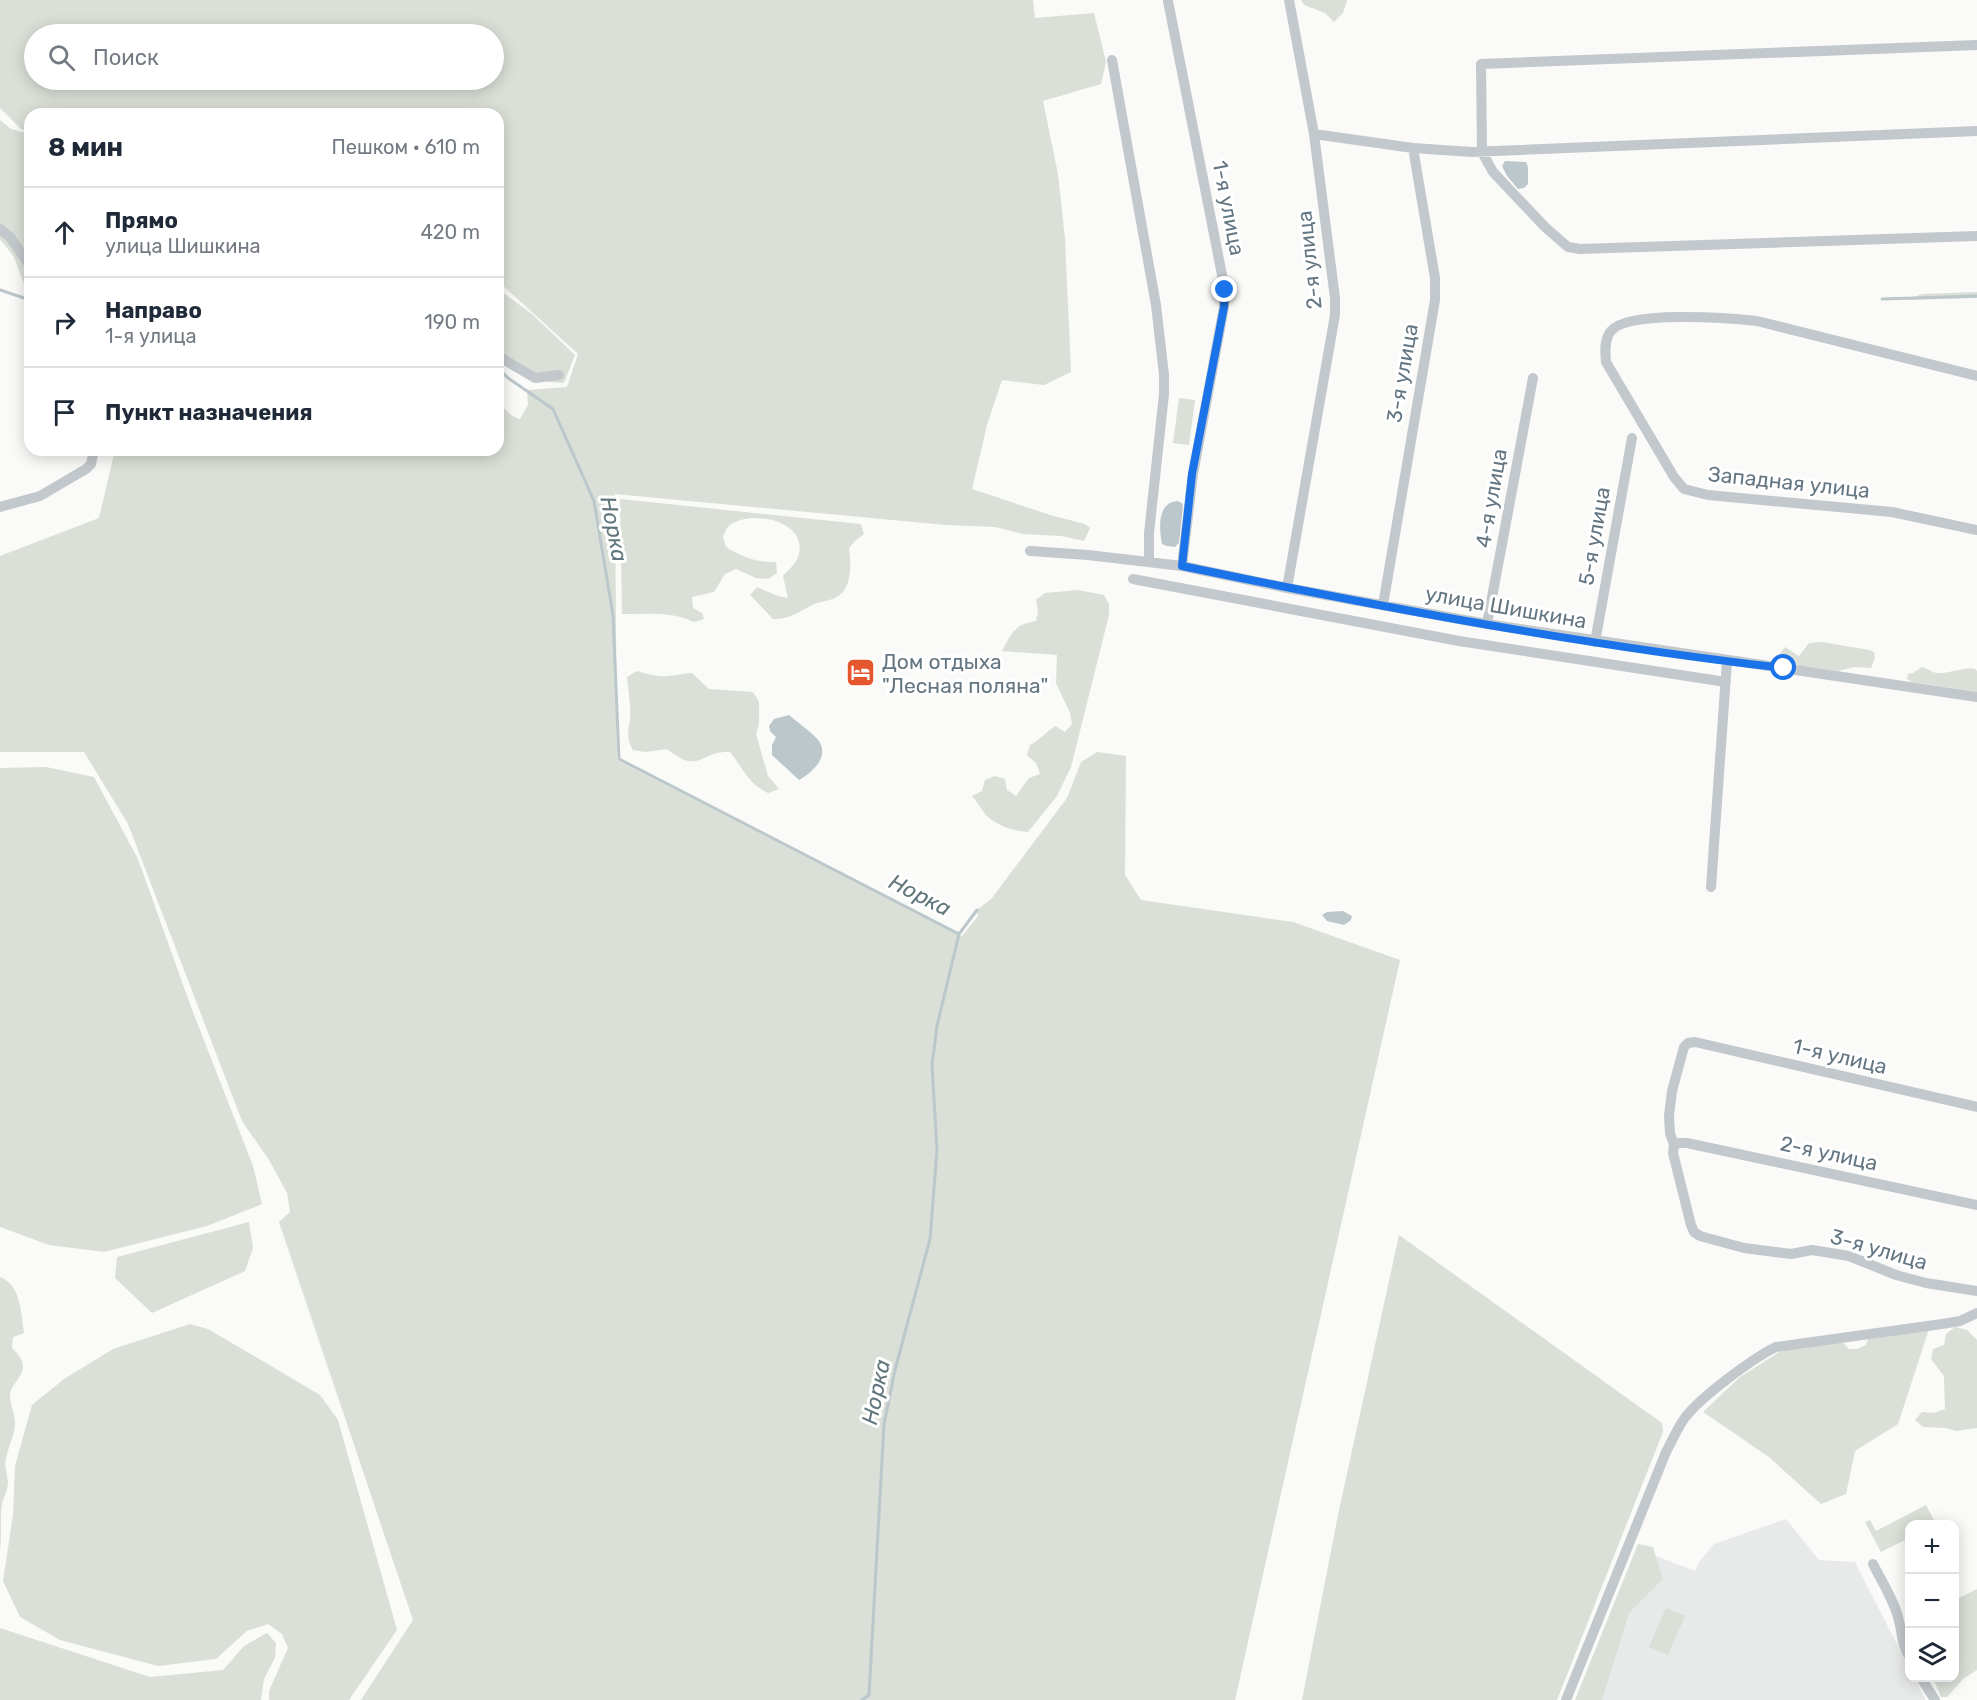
<!DOCTYPE html>
<html lang="ru">
<head>
<meta charset="utf-8">
<style>
  body { margin:0; font-family:Rubik,sans-serif; background:#f6f6f7; color:#1f2937 }
  .controls { position:absolute; right:18px; bottom:18px; display:grid; overflow:hidden; border-radius:12px; box-shadow:0 3px 15px #0003 }
  .controls button { width:54px; height:54px; display:grid; place-items:center; padding:0; border:0; border-bottom:2px solid #e0e1e3; background:#fff; color:#1f2937; font:30px sans-serif }
  .stop { position:absolute; width:18px; height:18px; margin:-14px; border:4px solid #1a73e8; border-radius:50%; background:#fff }
  .stop.end { background:#1a73e8; border-color:#fff; box-shadow:0 2px 6px #0008 }
  .list { margin:0; padding:0; list-style:none }
  h2 { display:flex; justify-content:space-between; align-items:center; height:78px; margin:0; padding:0 24px; font-size:26px }
  h2 small { font-size:20px; font-weight:400; color:#747a83 }
  .list li { display:grid; grid-template-columns:39px 1fr auto; gap:18px; align-items:center; box-sizing:border-box; height:90px; padding:0 24px; border-top:2px solid #e0e1e3 }
  .list b { display:block; font-size:22px; white-space:nowrap }
  .list p { margin:0; font-size:20px; white-space:nowrap; color:#747a83 }
  .list em { font-size:20px; font-style:normal; color:#747a83 }
  .icon { flex:none; width:33px; height:33px; fill:none; stroke:currentColor; stroke-width:2; stroke-linecap:round; stroke-linejoin:round }
  .map { position:relative; flex:none; width:1977px; height:1700px; overflow:hidden }
  .search { position:absolute; background:#fff; box-shadow:0 3px 15px #0003; left:24px; top:24px; width:480px; height:66px; display:flex; align-items:center; gap:15px; box-sizing:border-box; padding:0 21px; border-radius:33px; color:#747a83; font-size:22px }
  .panel { position:absolute; background:#fff; box-shadow:0 3px 15px #0003; left:24px; top:108px; width:480px; height:348px; border-radius:18px }
  .map>svg:first-child { display:block }
  .built { fill:#e8e9e9 }
  .green { fill:#dadfd7; fill-rule:evenodd }
  .water { fill:#bbc7cb }
  .lines { fill:none; stroke-linecap:round; stroke-linejoin:round }
  .stream { stroke:#bbc7cb; stroke-width:3 }
  .minor { stroke:#c3c8cc; stroke-width:10 }
  .route { stroke:#1a73e8; stroke-width:8 }
  .labels { text-anchor:middle; dominant-baseline:central; stroke-width:6; stroke-linejoin:round; paint-order:stroke }
  .street-label { font-size:21px; fill:#657683; stroke:#fff }
  .poi-label { font-size:21px; fill:#657683; stroke:#fff; text-anchor:start }
  .water-label { font-size:22px; font-style:italic; fill:#60757c; stroke:#fff }
</style>
</head>
<body>
<div class="map">
<svg width="1977" height="1700" viewBox="0 0 1977 1700">
  <rect width="100%" height="100%" fill="#fafaf8"/>
  <path class="built" d="M1786 1519 1819 1560 1855 1562 1909 1668 1910 1678H1914L1926 1700H1580L1638 1549 1695 1571 1699 1562 1714 1544Z"/>
  <path class="green" d="M0 0H1033L1035 18 1094 13 1106 62 1101 84 1043 101 1058 174 1065 239 1071 372 1044 385 1002 380 987 425 972 489 1050 515 1085 524 1090 528 1084 541 1061 536 1023 534 995 527 946 525 615 494 617 760 962 936 978 916 977 910 992 898 1067 798 1081 762 1097 752 1126 756 1125 875 1141 900 1293 922 1400 960 1235 1700H361L413 1620 279 1222 290 1212 287 1193 269 1160 242 1121 128 824 84 752H0V556L99 518 115 450H498V402L512 416 520 419 528 405 527 390 567 387 578 354 498 281V114H30V131L21 129 0 108ZM34 34H494V80H34Z
    M1301 0H1346L1347 1 1343 13 1334 22 1325 13 1304 5Z
    M0 120 11 129 30 134V290L25 287 14 257 0 239Z
    M498 289 532 314 575 355 564 383 532 381 498 362Z
    M1977 292V298L1908 300V299L1922 294Z
    M1179 398 1195 400 1189 445 1173 443Z
    M620 499 861 524 864 534 856 540 849 548C851 564 853 590 835 598 828 601 819 602 812 605 799 612 789 620 773 619L750 595 757 587 778 596 788 598 783 576C788 570 796 564 798 557 810 521 752 509 730 525 726 528 725 532 723 537L726 547C741 557 759 563 776 562L777 573 768 579 756 578 736 569 725 574 714 592 692 597 693 608 702 613 704 619 694 622C672 611 646 614 622 614Z
    M1078 590 1104 595 1109 604V615L1071 767 1057 796 1028 832C1013 831 998 826 987 816 981 810 978 802 972 796L982 791 985 780 995 776 1005 779 1007 790 1016 796 1029 778 1040 774 1036 763 1027 755 1030 745C1040 740 1046 732 1055 726L1065 732 1072 724 1070 713 1056 683 1057 655 1002 651C1012 632 1014 625 1036 621L1038 611 1036 600 1045 593Z
    M1822 642 1869 650 1874 652 1875 658 1871 668 1854 667 1838 671 1779 663 1775 660 1785 647 1799 656 1809 643Z
    M1922 667C1928 669 1934 674 1941 673 1951 673 1964 667 1975 669L1977 671V692L1912 682 1907 679 1908 674 1913 673Z
    M637 671C647 674 657 677 667 676 676 676 683 673 692 673L709 689 753 692 759 702V724L756 734 768 776 779 789 768 793C746 782 744 769 730 752 700 750 700 776 667 749L645 752 633 750C625 735 629 732 630 717 631 704 628 690 627 677Z
    M46 767 94 777 138 859 191 1007 253 1166 262 1204 207 1226 104 1252 49 1245 0 1227V768Z
    M249 1222 253 1248 245 1271 152 1313 115 1278 117 1257Z
    M1399 1235 1662 1423 1663 1432 1557 1700H1302L1338 1515Z
    M0 1277C21 1285 21 1313 24 1333L13 1337 12 1348C17 1353 23 1359 23 1367 22 1379 10 1385 10 1396 10 1405 15 1414 15 1423 15 1436 8 1446 6 1459 4 1467 7 1473 8 1482 8 1490 4 1496 2 1504 0 1519 2 1535 0 1550Z
    M190 1324 208 1329 320 1395 338 1420 397 1630 349 1700H269V1691L288 1648 282 1634 268 1624 247 1631 216 1659 158 1666 60 1640 20 1617 3 1581 13 1515 15 1466 32 1405 64 1379 113 1349Z
    M1955 1327 1967 1330 1977 1340V1428L1956 1431 1946 1428 1923 1427 1915 1420 1922 1412 1934 1413 1945 1409 1944 1376 1931 1359 1933 1349 1944 1345 1946 1334Z
    M1929 1329 1898 1424 1855 1451 1846 1494 1821 1504 1769 1457 1703 1412 1740 1377 1784 1349 1842 1342 1849 1349H1857L1866 1345 1868 1339Z
    M1926 1505 1936 1524H1910L1909 1538 1881 1552 1865 1522 1870 1520 1876 1531Z
    M1638 1544 1653 1547 1663 1579 1629 1613 1602 1700H1575Z
    M1977 1589V1670L1963 1679 1947 1697H1941L1933 1678H1954L1955 1600Z
    M1666 1608 1685 1616 1668 1655 1649 1647Z
    M0 1628 150 1677 223 1670 244 1646 267 1633 276 1643 275 1658 264 1679 261 1700H0Z"/>
  <path class="water" d="M1505 161 1526 162 1528 167V184L1524 188 1518 189 1507 176 1502 166Z
    M1177 501 1182 503 1183 506 1179 543 1175 547 1167 546 1162 544C1159 528 1157 503 1177 501Z
    M789 715C796 721 815 735 819 741 830 758 811 773 799 780L772 755V745L776 737 770 731 769 726 774 719Z
    M1343 911 1352 916 1351 920 1344 925 1327 921 1322 915 1327 912Z"/>
  <g class="lines">
    <path class="stream" d="M0 290 30 300
      M1882 299 1977 296
      M498 368 508 378 553 409 594 501 613 615 619 759 959 934 937 1026 932 1065 937 1150 930 1239 895 1370 884 1424 869 1695 862 1700
      M959 934 977 910"/>
    <path class="minor" d="M1168 1 1225 290 1224 307 1193 474 1182 566
      M1977 45 1481 64 1482 152 1493 172 1545 227 1568 247 1580 249 1977 236
      M1112 60 1156 305 1164 375V394L1149 533V562
      M1314 134 1413 148 1472 152 1977 131
      M0 229 10 237 30 266
      M498 356 535 378 559 375
      M1977 376 1757 321C1730 318 1627 310 1611 331 1604 339 1605 352 1606 362L1674 477 1684 489 1708 495 1892 512 1977 530
      M0 507 40 496 86 469 91 464 94 450
      M1030 551 1088 555 1182 566 1287 588 1487 624 1977 697
      M1133 579 1459 641 1726 682
      M1287 588 1335 315V298L1314 134 1289 0
      M1383 605 1435 300V278L1413 148
      M1487 624 1533 378
      M1595 642 1632 438
      M1711 887 1727 661
      M1977 1107 1695 1042 1688 1043 1684 1047 1672 1091 1669 1116 1670 1133 1674 1145 1673 1153 1691 1225 1694 1232 1700 1236 1744 1248 1791 1254 1812 1250 1849 1256 1896 1275 1926 1283 1977 1291
      M1674 1145 1679 1143H1687L1977 1205
      M1873 1564C1882 1582 1895 1602 1899 1621 1903 1636 1901 1644 1910 1658
      M1921 1678 1935 1700
      M1566 1700 1666 1452C1672 1441 1677 1429 1684 1419 1699 1398 1753 1358 1776 1347L1942 1324 1960 1321 1977 1313"/>
  </g>
  <g class="lines">
    <path class="route" d="M1225 290 1224 307 1192 474 1182 566C1381 607 1582 645 1784 668"/>
  </g>
  <defs>
    <symbol id="hotel-square" viewBox="-11 -11 22 22"><rect x="-9" y="-9" width="18" height="18" rx="4" fill="#e4572e" stroke="#fff"/><path d="M-6-4.5h1.5V1H6V5H4.5V3h-9V5H-6ZM-4 0a1.8 1.8 0 1 1 3.6 0ZM.5 0V-2.5h3Q6-2.5 6 0Z" fill="#fff"/></symbol>
  </defs>
  <g fill-rule="evenodd">
    <use href="#hotel-square" x="844" y="656" width="33" height="33"/>
  </g>
  <g class="labels">
    <g class="street-label">
      <text transform="translate(1229 208) rotate(79)">1-я улица</text>
      <text transform="translate(1309 260) rotate(-96)">2-я улица</text>
      <text transform="translate(1402 373) rotate(-80)">3-я улица</text>
      <text transform="translate(1789 482) rotate(6)">Западная улица</text>
      <text transform="translate(1491 498) rotate(-80)">4-я улица</text>
      <text transform="translate(1594 536) rotate(-80)">5-я улица</text>
      <text transform="translate(1506 607) rotate(10)">улица Шишкина</text>
      <text transform="translate(1840 1056) rotate(13)">1-я улица</text>
      <text transform="translate(1829 1153) rotate(12)">2-я улица</text>
      <text transform="translate(1879 1249) rotate(16)">3-я улица</text>
    </g>
    <g class="poi-label">
      <text x="882" y="661">Дом отдыха<tspan x="882" dy="24">"Лесная поляна"</tspan></text>
    </g>
    <g class="water-label">
      <text transform="translate(614 529) rotate(79)">Норка</text>
      <text transform="translate(920 895) rotate(27)">Норка</text>
      <text transform="translate(876 1392) rotate(-78)">Норка</text>
    </g>
  </g>
</svg>
<div class="controls">
<button>+</button>
<button>−</button>
<button><svg class="icon" aria-label="layers" viewBox="0 0 24 24"><path d="M12 4l9 5-9 5-9-5zM3 14l9 5 9-5"/></svg></button>
</div>
<div class="stop" style="left:1784px;top:668px"></div>
<div class="stop end" style="left:1225px;top:290px"></div>
<div class="search"><svg class="icon" aria-label="search" viewBox="0 0 24 24"><circle cx="10" cy="10" r="6"/><path d="M15 15l6 6"/></svg>Поиск</div>
<section class="panel">
<h2>8 мин<small>Пешком · 610 m</small></h2>
<ul class="list">
<li><svg class="icon" aria-label="ahead" viewBox="0 0 24 24"><path d="M12 20V5M6 11l6-6 6 6"/></svg><div><b>Прямо</b><p>улица Шишкина</p></div><em>420 m</em></li>
<li><svg class="icon" aria-label="right" viewBox="0 0 24 24"><path d="M7 20v-9h11M14 6l5 5-5 5"/></svg><div><b>Направо</b><p>1-я улица</p></div><em>190 m</em></li>
<li><svg class="icon" aria-label="arrive" viewBox="0 0 24 24"><path d="M6 21V4h12l-3 4 3 4H6"/></svg><div><b>Пункт назначения</b></div></li>
</ul>
</section>
</div>
</body>
</html>
